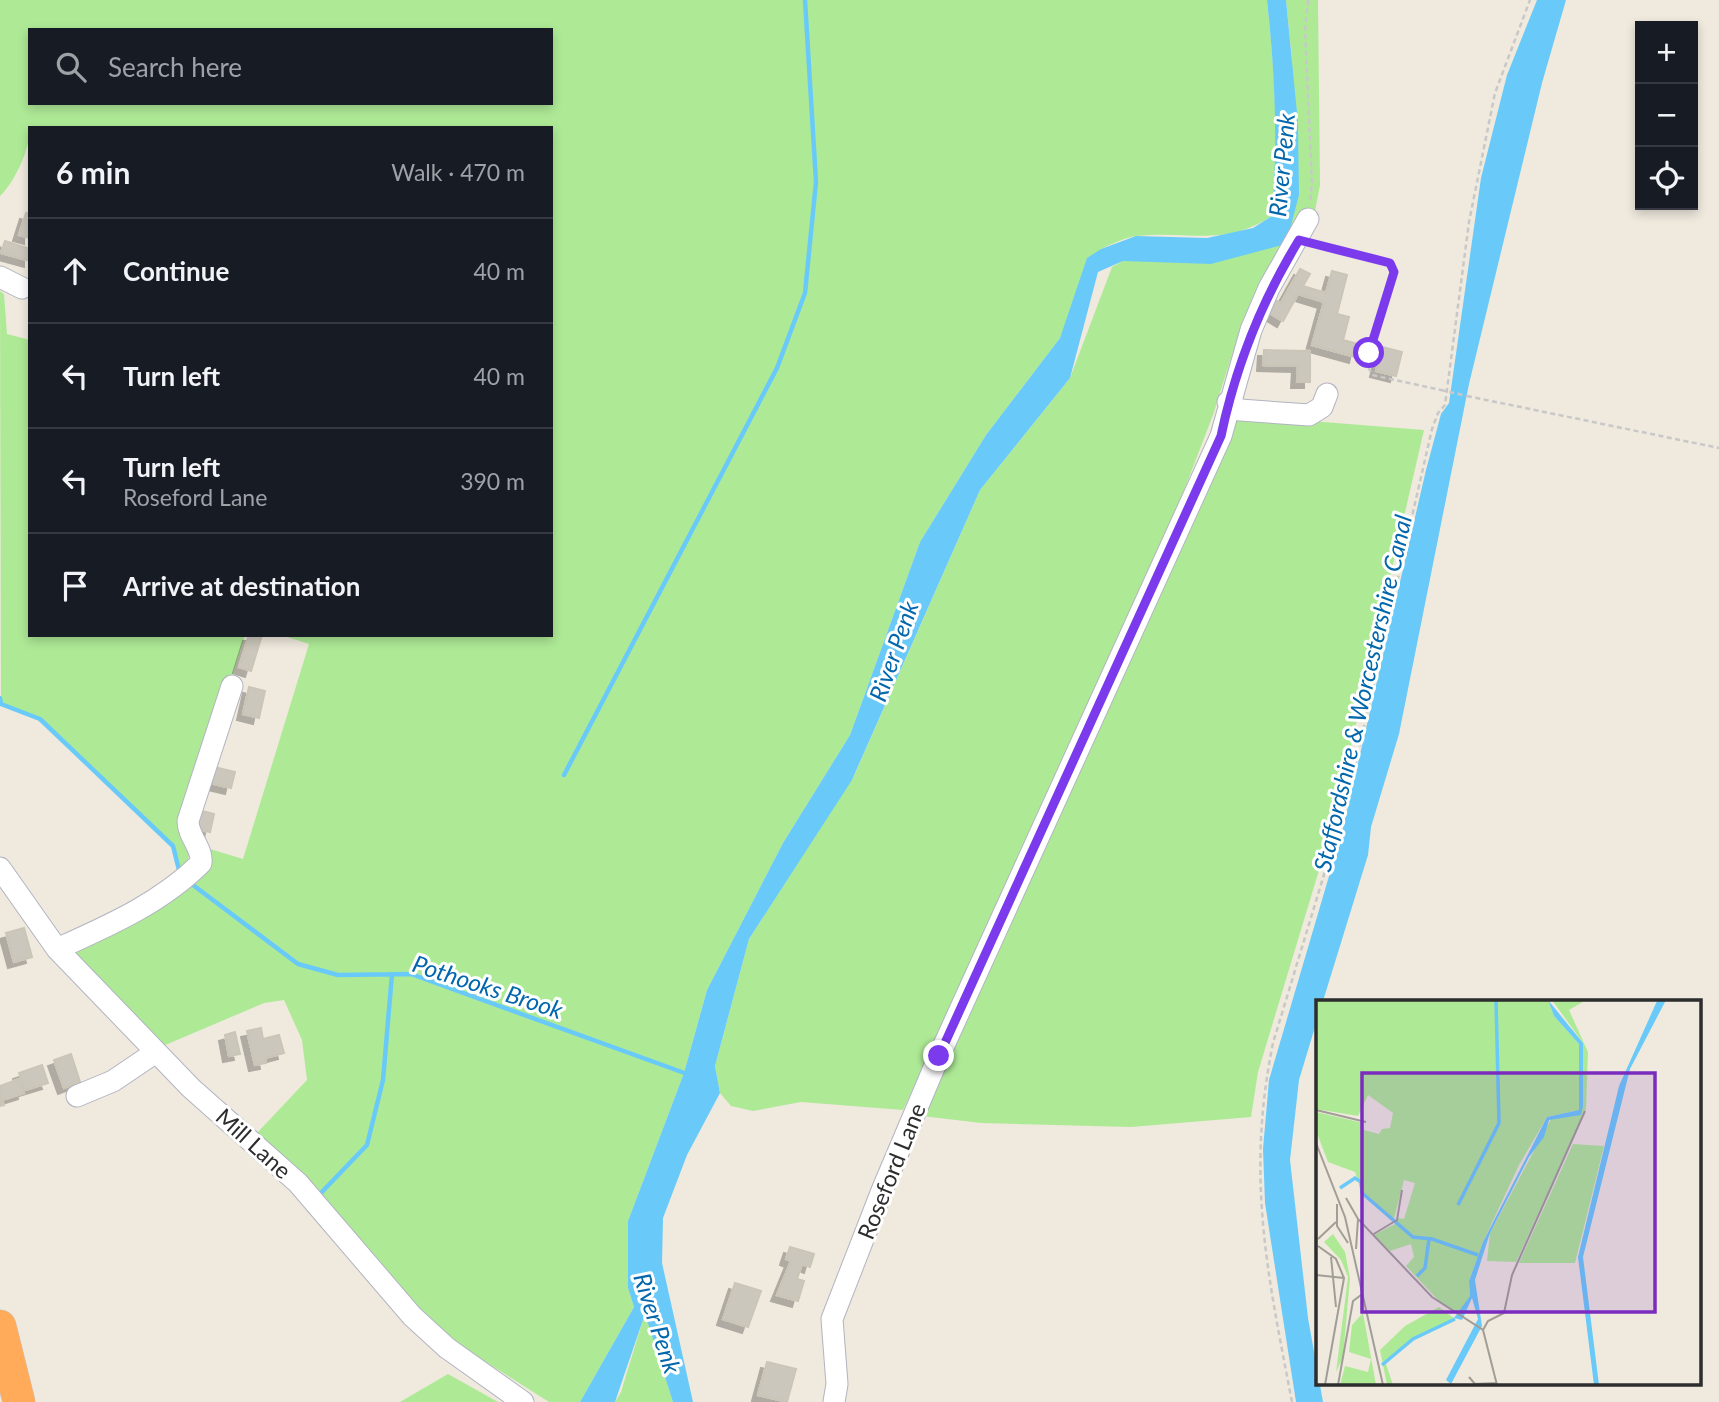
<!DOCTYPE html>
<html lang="en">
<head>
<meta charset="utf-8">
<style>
  body { margin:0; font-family:Lato,sans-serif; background:#20242c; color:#f1f3f6 }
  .controls { position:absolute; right:21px; top:21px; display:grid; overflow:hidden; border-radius:0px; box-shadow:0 4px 10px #0003 }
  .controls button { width:63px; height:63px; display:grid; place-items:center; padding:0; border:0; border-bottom:2px solid #363941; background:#171b24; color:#f1f3f6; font:35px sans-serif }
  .stop { position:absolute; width:21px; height:21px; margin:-16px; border:5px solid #7c3aed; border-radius:50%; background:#fff }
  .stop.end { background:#7c3aed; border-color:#fff; box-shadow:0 2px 7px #0008 }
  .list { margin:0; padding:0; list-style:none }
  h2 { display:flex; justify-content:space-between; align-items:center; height:91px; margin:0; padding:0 28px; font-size:30px }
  h2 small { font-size:23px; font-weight:400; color:#9ea1a6 }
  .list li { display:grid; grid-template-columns:46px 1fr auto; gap:21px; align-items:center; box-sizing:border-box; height:105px; padding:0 28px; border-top:2px solid #363941 }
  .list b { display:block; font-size:26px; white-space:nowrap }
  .list p { margin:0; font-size:23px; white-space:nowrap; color:#9ea1a6 }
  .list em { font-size:23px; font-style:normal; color:#9ea1a6 }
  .icon { flex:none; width:38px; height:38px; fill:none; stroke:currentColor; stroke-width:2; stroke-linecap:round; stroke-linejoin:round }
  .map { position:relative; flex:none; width:1719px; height:1402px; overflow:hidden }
  .search { position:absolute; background:#171b24; box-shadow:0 4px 10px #0003; left:28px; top:28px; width:525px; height:77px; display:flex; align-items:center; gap:18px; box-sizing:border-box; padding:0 24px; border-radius:0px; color:#9ea1a6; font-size:26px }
  .panel { position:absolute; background:#171b24; box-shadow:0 4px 10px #0003; left:28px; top:126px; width:525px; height:511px; border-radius:0px }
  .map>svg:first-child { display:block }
  .green { fill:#aeea96; fill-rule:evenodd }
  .water { fill:#69caf9 }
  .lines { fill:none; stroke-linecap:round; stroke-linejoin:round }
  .stream { stroke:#69caf9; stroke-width:4.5 }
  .building { fill:#cbc7bc; stroke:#cbc5b7; stroke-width:2; filter:url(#shadow) }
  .minor-casing { stroke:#b2b4c1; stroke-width:23 }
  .highway-casing { stroke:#c8c8c8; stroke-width:33 }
  .path { stroke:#c8c8c8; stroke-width:2.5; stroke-dasharray:5 3.5; stroke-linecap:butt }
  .minor { stroke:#fff; stroke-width:21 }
  .highway { stroke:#ffab59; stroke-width:32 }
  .path-bridge { stroke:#c8c8c8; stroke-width:2.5; stroke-dasharray:5 3.5; stroke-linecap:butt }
  .route { stroke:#7c3aed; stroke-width:9 }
  .labels { text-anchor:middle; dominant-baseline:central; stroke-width:6; stroke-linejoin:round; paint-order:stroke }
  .street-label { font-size:23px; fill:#2d2d2d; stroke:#fff }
  .water-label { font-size:24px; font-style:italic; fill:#0267ac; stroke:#fff }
  .inset-river { fill:none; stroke:#69caf9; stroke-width:3.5 }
  .inset-road { fill:none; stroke:#a19e97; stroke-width:2 }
  .view { fill:#7b2cbf; fill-opacity:0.15; stroke:#7b2cbf; stroke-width:3.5 }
  .inset-edge { fill:none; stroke:#2d2d2d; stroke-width:3.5 }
</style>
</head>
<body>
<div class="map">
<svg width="1719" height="1402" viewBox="0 0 1719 1402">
  <defs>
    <filter id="shadow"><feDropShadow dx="-6" dy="6" stdDeviation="0" flood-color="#0004"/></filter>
  </defs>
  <rect width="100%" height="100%" fill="#efe9de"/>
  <path class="green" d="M0 0H1267C1275 73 1279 142 1272 216 1222 248 1189 230 1137 236 1126 237 1112 244 1101 249L1060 338 986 435 920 542 850 735 783 843 707 990 684 1073 628 1221V1288L634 1307 580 1402H549L448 1338 257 1133 307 1080 302 1040 284 1000 264 1003 163 1046 71 951 208 866 210 849 243 859 309 644 281 635H551V128H30C30 149 15 182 0 196ZM30 30H551V103H30Z
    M1286 0H1318L1320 185 1315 211 1306 208 1243 320 1213 415 1163 545 1078 739 903 1110 801 1102 753 1111 731 1106 720 1093 715 1066 749 939 854 776 980 490 1070 378 1112 267 1123 261 1166 260 1286 243 1292 60Z
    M0 291 4 294 7 334 30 340V635H245L181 839 191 843 187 866 180 875 173 846 40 719 1 704Z
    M1237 415 1424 430 1333 824 1258 1072 1251 1117 1131 1127 981 1123 922 1116Z
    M645 1313 673 1402H615L621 1392Z
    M448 1374 498 1402H400Z"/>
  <path class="water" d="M1267 0H1286L1298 123 1299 195 1286 244 1211 264 1123 261 1098 272 1070 378 980 490 852 780 749 939 715 1066 720 1093 687 1155 663 1218 662 1263 693 1402H673L645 1314 615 1402H580L634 1307 628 1288V1221L684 1073 707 990 783 843 850 735 920 542 986 435 1060 338 1087 258 1101 249 1136 236 1207 238 1253 228 1272 216C1278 142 1275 73 1267 0Z
    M1537 0H1566L1542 83 1469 384 1399 734 1371 827 1368 855 1323 1001H1318V1017L1299 1080 1290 1160 1308 1318 1323 1402H1296L1265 1203 1263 1149 1269 1080 1342 832 1426 470 1441 414 1449 403 1481 178 1507 75Z"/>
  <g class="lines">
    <path class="stream" d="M0 698 1 704 40 719 173 846 180 874
      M564 775 777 368 805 293 816 182 805 0
      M189 882 298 964 338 975 411 974 690 1075
      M320 1194 367 1145 383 1080 392 974"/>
  </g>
  <path class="building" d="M26 213 30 214V238L19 235Z
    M5 241 30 249V261L1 253Z
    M1300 269 1310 274 1303 286 1326 293 1332 271 1347 275 1337 314 1349 317 1343 340 1358 344 1355 357 1312 345 1324 302 1298 294 1283 321 1266 311 1273 299 1281 303Z
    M1382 347 1402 352 1396 376 1376 371Z
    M1264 350 1310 351V382H1297L1298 366 1263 365Z
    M249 635H262L251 671 239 667Z
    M249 687 265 691 259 718 243 714Z
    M214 767 235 772 231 788 210 783Z
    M202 811 214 814 210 832 197 829Z
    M24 928 32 957 14 962 6 933Z
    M261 1028 263 1039 279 1035 284 1053 265 1058 266 1063 255 1065 247 1031Z
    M235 1032 240 1054 229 1056 225 1035Z
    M71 1054 80 1082 64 1088 54 1060Z
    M42 1065 48 1083 25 1090 19 1073Z
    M19 1079 24 1093 2 1100 4 1105 0 1106V1086Z
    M790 1247 814 1254 810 1267 802 1264 797 1279 804 1281 798 1301 777 1295 791 1261 786 1259Z
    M735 1283 761 1291 748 1327 723 1319Z
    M767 1362 796 1369 787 1402 758 1395Z"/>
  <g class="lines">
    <defs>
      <path id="minor" d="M0 277 22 288
        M1228 402 1240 410 1309 415 1322 407 1327 394
        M0 868 57 949 191 1088 298 1183 412 1316 447 1348 523 1402
        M57 949C108 926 161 903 201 863 203 848 188 837 188 821L232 686
        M77 1096 113 1081 156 1052
        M834 1402 837 1384 832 1319 883 1188 939 1056 1221 436 1251 330 1269 288 1308 219"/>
      <path id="highway" d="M0 1326 19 1402"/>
    </defs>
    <use href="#minor" class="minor-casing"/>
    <use href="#highway" class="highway-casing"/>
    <path class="path" d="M1308 0 1305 31 1312 183 1310 203
      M1315 244 1390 263 1394 272 1367 364 1372 375 1441 390
      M1467 396 1719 448
      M1292 1402C1267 1272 1246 1176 1273 1043L1349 792 1432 429 1438 413 1445 405 1469 222 1495 93 1530 0"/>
    <use href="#minor" class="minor"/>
    <use href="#highway" class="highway"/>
    <path class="path-bridge" d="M1441 390 1467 396"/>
  </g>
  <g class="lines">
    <path class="route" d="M939 1056 1221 436C1236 365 1261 302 1299 240L1390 263 1394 272 1369 353"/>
  </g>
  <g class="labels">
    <g class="street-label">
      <text transform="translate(254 1143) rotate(42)">Mill Lane</text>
      <text transform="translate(891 1171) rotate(-68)">Roseford Lane</text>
    </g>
    <g class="water-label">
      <text transform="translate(1281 165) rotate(-85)">River Penk</text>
      <text transform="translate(893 651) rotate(-71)">River Penk</text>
      <text transform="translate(1362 693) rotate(-77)">Staffordshire &amp; Worcestershire Canal</text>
      <text transform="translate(488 986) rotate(18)">Pothooks Brook</text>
      <text transform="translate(658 1323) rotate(72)">River Penk</text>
    </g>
  </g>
  <g transform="translate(1316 1000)">
    <rect width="385" height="385" fill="#efe9de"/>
    <path d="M0 0H232L238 16 263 44V110L231 117 203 165 167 242 153 281 154 296 144 314 123 301 90 266 98 257 95 244 74 251 58 235 79 224 82 218 88 219 99 183 88 180 77 222 46 193 39 172 12 162 0 131V112L47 123 48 130 63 134 66 129 74 128 77 113 52 95 42 116 0 109ZM236 0H270L253 10 272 52 270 109 200 262 171 261 174 233 235 119 265 114 267 43ZM257 144 288 146 259 263H203ZM17 234 29 252 34 278 27 357 20 372 32 277 25 260 8 242ZM123 307 139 319 97 339 69 361 77 385H71L64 350 89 326ZM47 313 60 385H24L29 366 52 372 55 359 33 352 36 325Z" fill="#aeea96"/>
    <path d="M232 0 267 43V106L265 115 233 120 228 137 213 157 174 233 159 280 166 326 135 384 130 380 162 319 156 298 146 320 138 318 154 296 153 281 167 242 231 117 263 110V44L238 16ZM350 0 314 69 267 257 283 385H278L262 257 303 86 341 1Z" fill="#69caf9"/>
    <path class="inset-river" d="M24 188 39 178 45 182 46 193 97 237 116 239 162 255M142 205 183 123 180 0M101 276 109 268 113 239M66 365 97 339 139 319"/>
    <path class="inset-road" d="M0 110 50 122M0 143 29 217M30 198 42 219 116 297 167 330 181 385M21 204V226L32 243M29 217 67 385M56 235 81 220 86 190M2 239 20 222M2 246 20 259 28 278 9 385M40 249 42 219M15 257 20 307M0 275 28 278M167 330 172 321 188 313 196 275 269 111M153 377 159 384 180 383M22 385 37 301 45 295"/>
    <path class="view" d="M46 73H339V312H46Z"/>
    <rect width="385" height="385" class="inset-edge"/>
  </g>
</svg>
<div class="controls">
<button>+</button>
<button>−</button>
<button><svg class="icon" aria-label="locate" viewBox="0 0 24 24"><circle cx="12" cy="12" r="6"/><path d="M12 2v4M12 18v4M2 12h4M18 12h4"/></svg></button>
</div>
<div class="stop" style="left:1369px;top:353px"></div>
<div class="stop end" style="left:939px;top:1056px"></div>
<div class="search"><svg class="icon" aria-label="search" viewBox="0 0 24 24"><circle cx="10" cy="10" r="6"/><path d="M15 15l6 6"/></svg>Search here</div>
<section class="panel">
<h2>6 min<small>Walk · 470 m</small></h2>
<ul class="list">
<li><svg class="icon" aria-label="ahead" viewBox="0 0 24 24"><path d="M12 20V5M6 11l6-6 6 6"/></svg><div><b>Continue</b></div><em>40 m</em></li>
<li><svg class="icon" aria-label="left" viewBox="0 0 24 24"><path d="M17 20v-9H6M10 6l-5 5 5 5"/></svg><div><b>Turn left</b></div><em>40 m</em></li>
<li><svg class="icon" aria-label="left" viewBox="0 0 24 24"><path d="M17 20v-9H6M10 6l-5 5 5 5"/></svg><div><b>Turn left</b><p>Roseford Lane</p></div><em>390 m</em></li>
<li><svg class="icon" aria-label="arrive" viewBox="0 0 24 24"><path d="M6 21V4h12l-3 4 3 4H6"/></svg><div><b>Arrive at destination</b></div></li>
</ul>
</section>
</div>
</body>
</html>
